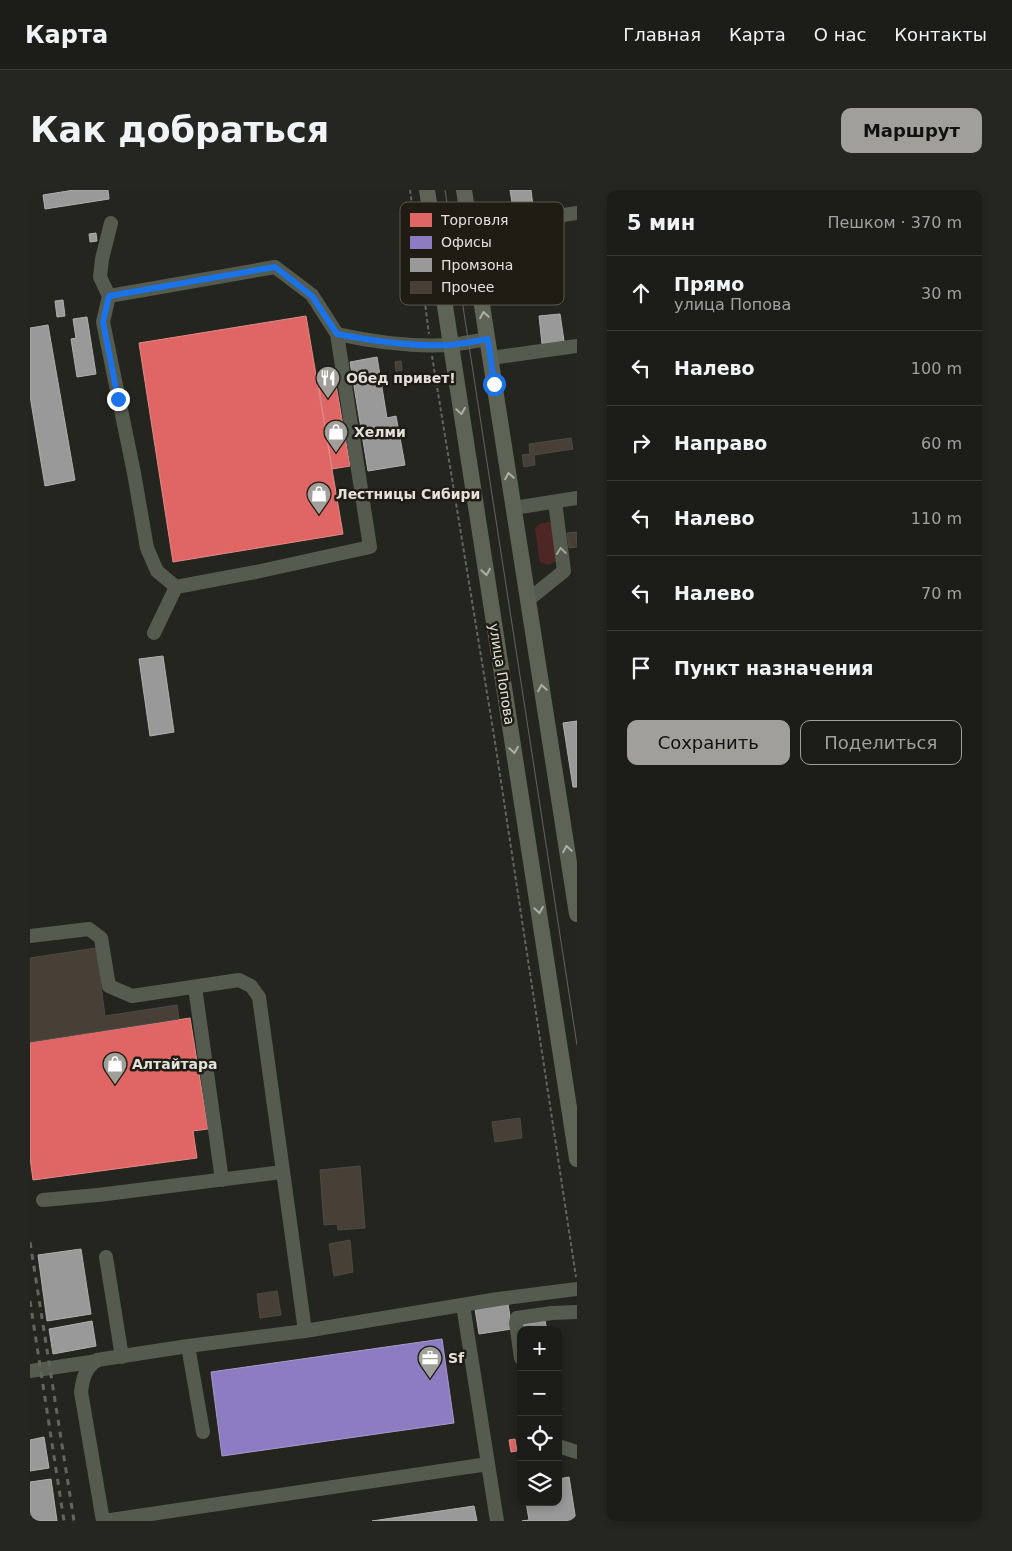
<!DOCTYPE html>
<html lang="ru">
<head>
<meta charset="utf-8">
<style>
  body { margin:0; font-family:"DejaVu Sans",sans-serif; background:#252521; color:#f1f3f6 }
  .controls { position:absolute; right:15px; bottom:15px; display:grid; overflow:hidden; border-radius:10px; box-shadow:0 2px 8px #0003 }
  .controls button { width:45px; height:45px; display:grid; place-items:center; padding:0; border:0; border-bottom:1px solid #3a3a37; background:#1c1c18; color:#f1f3f6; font:25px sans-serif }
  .stop { position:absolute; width:15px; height:15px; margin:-11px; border:4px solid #1a73e8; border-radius:50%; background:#fff }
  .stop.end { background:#1a73e8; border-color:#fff; box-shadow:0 1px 5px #0008 }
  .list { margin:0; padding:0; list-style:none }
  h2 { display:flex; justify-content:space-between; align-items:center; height:65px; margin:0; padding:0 20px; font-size:21px }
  h2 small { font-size:16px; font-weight:400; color:#a0a1a2 }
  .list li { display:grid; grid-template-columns:32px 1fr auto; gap:15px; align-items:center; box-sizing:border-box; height:75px; padding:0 20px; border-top:1px solid #3a3a37 }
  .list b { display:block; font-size:19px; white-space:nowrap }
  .list p { margin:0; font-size:16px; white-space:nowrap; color:#a0a1a2 }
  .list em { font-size:16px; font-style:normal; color:#a0a1a2 }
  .actions { display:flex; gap:10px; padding:15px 20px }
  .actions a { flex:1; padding:11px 0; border:1px solid #a09f9a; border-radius:10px; text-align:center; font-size:18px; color:#a09f9a }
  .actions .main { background:#a09f9a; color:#111 }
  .icon { flex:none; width:28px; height:28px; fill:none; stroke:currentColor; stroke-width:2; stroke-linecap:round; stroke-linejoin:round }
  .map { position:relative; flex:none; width:547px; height:1331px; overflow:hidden; border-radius:10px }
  header { display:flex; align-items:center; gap:30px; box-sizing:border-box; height:70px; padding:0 25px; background:#1c1c18; border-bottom:1px solid #3a3a37 }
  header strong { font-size:24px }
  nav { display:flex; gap:28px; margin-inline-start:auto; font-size:18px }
  .intro { display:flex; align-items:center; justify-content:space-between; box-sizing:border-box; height:120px; padding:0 30px }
  h1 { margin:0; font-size:35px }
  .button { padding:12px 22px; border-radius:10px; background:#a09f9a; color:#111; font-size:18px; font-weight:700 }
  main { display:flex; gap:30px; padding:0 30px }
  aside { flex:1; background:#1c1c18; border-radius:10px; box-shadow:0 2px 8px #0003 }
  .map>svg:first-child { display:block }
  .green { fill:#4e2724 }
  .shops { fill:#e06666; stroke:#e18b89 }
  .offices { fill:#8e7cc3; stroke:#a79aca }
  .industry { fill:#999; stroke:#afafad }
  .building { fill:#484036; stroke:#4c4a46 }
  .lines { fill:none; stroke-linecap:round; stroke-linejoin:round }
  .path { stroke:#61655c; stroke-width:2; stroke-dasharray:4 2.5; stroke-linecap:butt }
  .minor { stroke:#555b4f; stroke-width:14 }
  .major { stroke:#5d6455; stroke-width:16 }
  .tram { stroke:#62655c; stroke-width:1 }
  .rail { stroke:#62655c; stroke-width:3; stroke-dasharray:6 6; stroke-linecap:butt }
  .oneway { stroke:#adafa5 }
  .oneway2 { stroke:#a3a59c }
  .route { stroke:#1a73e8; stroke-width:6 }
  .labels { text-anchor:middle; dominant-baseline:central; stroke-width:5; stroke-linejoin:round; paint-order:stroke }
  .poi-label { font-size:14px; font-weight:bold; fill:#e2e1db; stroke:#1f1c13; text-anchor:start }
  .street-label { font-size:14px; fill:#e2e1db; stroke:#1f1c13 }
  .key { fill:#1f1c13; stroke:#5a574f; stroke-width:1 }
  .key-label { font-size:14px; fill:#e2e1db }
</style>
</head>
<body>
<header>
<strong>Карта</strong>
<nav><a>Главная</a><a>Карта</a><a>О нас</a><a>Контакты</a></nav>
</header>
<div class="intro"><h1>Как добраться</h1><a class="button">Маршрут</a></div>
<main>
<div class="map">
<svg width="547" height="1331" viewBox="0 0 547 1331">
  <rect width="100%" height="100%" fill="#252520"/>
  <path class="green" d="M519 332 522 334 527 371 518 375 510 372 505 338 509 334Z"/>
  <path class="shops" d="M276 126 313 344 143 372 109 153Z
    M306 195 320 276 302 279 289 198Z
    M160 828 178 939 163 941 167 968 3 990 0 968V852Z
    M485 1249 487 1261 481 1262 479 1250Z"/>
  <path class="offices" d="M412 1149 424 1233 192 1266 181 1182Z"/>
  <path class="industry" d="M44 0H78L79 9 15 19 13 5Z
    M480 0H501L503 16 483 19Z
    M66 43 67 51 60 52 59 44Z
    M33 110 35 126 27 127 25 111Z
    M530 124 534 151 512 154 509 126Z
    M57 127 66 184 47 187 41 149 46 148 43 129Z
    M18 135 45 290 15 296 0 206V138Z
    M347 167 357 228 366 226 375 275 338 281 320 172Z
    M133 466 144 542 120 546 109 469Z
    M547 531V597H543L533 533Z
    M51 1059 61 1124 17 1131 8 1065Z
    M478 1114 482 1139 449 1144 445 1119Z
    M62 1131 66 1156 23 1164 19 1139Z
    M515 1131 517 1140H491L490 1135Z
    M14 1247 19 1278 0 1281V1250Z
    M539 1287 546 1331H492L499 1330 496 1312H528V1289Z
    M21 1289 27 1331H0V1292Z
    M444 1316 447 1331H342Z"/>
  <path class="building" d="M371 171 372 180 366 181 365 172Z
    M541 248 543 259 504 265 505 275 494 277 492 265 500 264 499 254Z
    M547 342V357L539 358 537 343Z
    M66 758 75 826 147 815 149 829 0 852V768Z
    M490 928 492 948 465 952 462 932Z
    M330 976 335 1038 308 1040 307 1034 294 1035 290 980Z
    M320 1050 323 1082 304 1086 299 1054Z
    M247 1101 251 1125 230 1128 227 1104Z"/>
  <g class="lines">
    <path class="path" d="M380 0 399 144
      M402 166 465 552 546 1087"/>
    <path class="minor" d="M81 33 72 69 70 87 79 106 245 77 282 105 307 144C343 152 382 157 419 155 432 154 445 151 458 149
      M440 39 547 23
      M79 106 73 132 104 283 117 358 127 381 146 397 226 382 340 357 307 144
      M461 168 547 156
      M484 318 547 308
      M498 410 534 381 525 312
      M124 443 146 397
      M0 746 59 739 71 748 79 796 102 806 209 790 221 796 229 807 275 1141
      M165 797 192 990
      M13 1010 68 1005 252 982
      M76 1067 92 1167
      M433 1115 467 1331
      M158 1156 173 1242
      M491 1168 486 1133 487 1128 522 1123 547 1122
      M0 1181 67 1171
      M528 1256 547 1262
      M73 1331 51 1202C53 1187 55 1179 67 1170L158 1156 275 1141 468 1109 547 1099
      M74 1331 458 1274"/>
    <path class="major" d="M397 0 547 969
      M434 0 547 724"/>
    <path class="tram" d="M415 0 547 855"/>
    <path class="rail" d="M0 1052 44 1331
      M0 1111 34 1331"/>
  </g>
  <defs><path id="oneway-chevron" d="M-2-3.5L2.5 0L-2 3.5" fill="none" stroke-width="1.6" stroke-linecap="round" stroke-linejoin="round" transform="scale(1.25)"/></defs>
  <g class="oneway">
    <use href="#oneway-chevron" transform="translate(454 125) rotate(-99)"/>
    <use href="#oneway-chevron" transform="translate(431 221) rotate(81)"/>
    <use href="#oneway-chevron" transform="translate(479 286) rotate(-99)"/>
    <use href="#oneway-chevron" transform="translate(456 382) rotate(81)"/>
    <use href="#oneway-chevron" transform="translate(512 498) rotate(-99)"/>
    <use href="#oneway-chevron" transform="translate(484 560) rotate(81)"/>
    <use href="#oneway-chevron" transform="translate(537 659) rotate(-99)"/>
    <use href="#oneway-chevron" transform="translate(509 720) rotate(81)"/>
  </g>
  <use class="oneway2" href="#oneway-chevron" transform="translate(531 361) rotate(-97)"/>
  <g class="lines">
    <path class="route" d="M88 209 73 132 79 106 245 77 282 106 307 144C343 151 382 157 419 155 432 154 445 151 458 149L464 194"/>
  </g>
  <defs>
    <symbol id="restaurant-pin" viewBox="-11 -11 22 30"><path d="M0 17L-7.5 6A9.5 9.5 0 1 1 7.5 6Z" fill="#a09f9a" stroke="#1f1c13"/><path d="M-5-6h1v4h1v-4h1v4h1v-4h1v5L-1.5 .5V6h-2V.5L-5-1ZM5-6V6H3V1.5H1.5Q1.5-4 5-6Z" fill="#fff"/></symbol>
    <symbol id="shop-pin" viewBox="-11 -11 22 30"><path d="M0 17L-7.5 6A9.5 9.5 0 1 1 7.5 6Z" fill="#a09f9a" stroke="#1f1c13"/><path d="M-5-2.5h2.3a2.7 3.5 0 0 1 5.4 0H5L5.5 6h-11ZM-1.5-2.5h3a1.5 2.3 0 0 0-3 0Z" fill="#fff"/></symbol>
    <symbol id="office-pin" viewBox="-11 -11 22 30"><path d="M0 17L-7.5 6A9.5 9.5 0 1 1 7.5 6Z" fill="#a09f9a" stroke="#1f1c13"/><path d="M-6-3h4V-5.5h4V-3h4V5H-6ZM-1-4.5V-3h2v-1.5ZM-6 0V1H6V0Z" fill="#fff"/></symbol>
  </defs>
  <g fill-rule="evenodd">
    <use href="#restaurant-pin" x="284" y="174" width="28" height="38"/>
    <use href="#shop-pin" x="292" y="228" width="28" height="38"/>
    <use href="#shop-pin" x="275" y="290" width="28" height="38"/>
    <use href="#shop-pin" x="71" y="860" width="28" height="38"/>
    <use href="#office-pin" x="386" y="1154" width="28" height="38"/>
  </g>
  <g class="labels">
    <g class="poi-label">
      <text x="316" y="188">Обед привет!</text>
      <text x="324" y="242">Хелми</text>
      <text x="306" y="304">Лестницы Сибири</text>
      <text x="102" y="874">Алтайтара</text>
      <text x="418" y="1168">Sf</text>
    </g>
    <g class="street-label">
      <text transform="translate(472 484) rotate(81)">улица Попова</text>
    </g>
  </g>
  <rect x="370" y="12" width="164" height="103" rx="8" class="key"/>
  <rect x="380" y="23" width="22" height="14" fill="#e06666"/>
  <rect x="380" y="46" width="22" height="13" fill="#8e7cc3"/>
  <rect x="380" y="68" width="22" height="14" fill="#999"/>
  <rect x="380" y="91" width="22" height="13" fill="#484036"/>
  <g class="key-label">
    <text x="411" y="35">Торговля</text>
    <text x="411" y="57">Офисы</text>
    <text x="411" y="80">Промзона</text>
    <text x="411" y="102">Прочее</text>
  </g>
</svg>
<div class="controls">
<button>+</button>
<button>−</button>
<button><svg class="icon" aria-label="locate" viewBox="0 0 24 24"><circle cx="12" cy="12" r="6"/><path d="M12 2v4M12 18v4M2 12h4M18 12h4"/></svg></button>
<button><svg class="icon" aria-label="layers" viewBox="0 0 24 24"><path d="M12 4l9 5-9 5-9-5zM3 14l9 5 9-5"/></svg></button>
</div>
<div class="stop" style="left:464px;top:194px"></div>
<div class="stop end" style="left:88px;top:209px"></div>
</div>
<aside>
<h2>5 мин<small>Пешком · 370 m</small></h2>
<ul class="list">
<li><svg class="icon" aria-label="ahead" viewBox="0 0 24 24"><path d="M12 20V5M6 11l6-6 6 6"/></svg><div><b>Прямо</b><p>улица Попова</p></div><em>30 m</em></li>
<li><svg class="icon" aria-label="left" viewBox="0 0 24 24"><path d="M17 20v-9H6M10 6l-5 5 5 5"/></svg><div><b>Налево</b></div><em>100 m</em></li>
<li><svg class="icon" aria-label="right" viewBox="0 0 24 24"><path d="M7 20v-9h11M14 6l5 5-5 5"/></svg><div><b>Направо</b></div><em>60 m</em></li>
<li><svg class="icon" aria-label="left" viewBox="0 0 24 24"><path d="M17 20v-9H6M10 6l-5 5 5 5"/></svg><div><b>Налево</b></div><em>110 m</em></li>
<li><svg class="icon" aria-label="left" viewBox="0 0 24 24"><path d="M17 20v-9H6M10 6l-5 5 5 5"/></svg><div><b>Налево</b></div><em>70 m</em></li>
<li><svg class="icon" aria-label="arrive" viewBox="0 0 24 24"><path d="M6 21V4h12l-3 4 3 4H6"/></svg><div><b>Пункт назначения</b></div></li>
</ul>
<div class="actions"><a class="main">Сохранить</a><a>Поделиться</a></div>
</aside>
</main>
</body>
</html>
